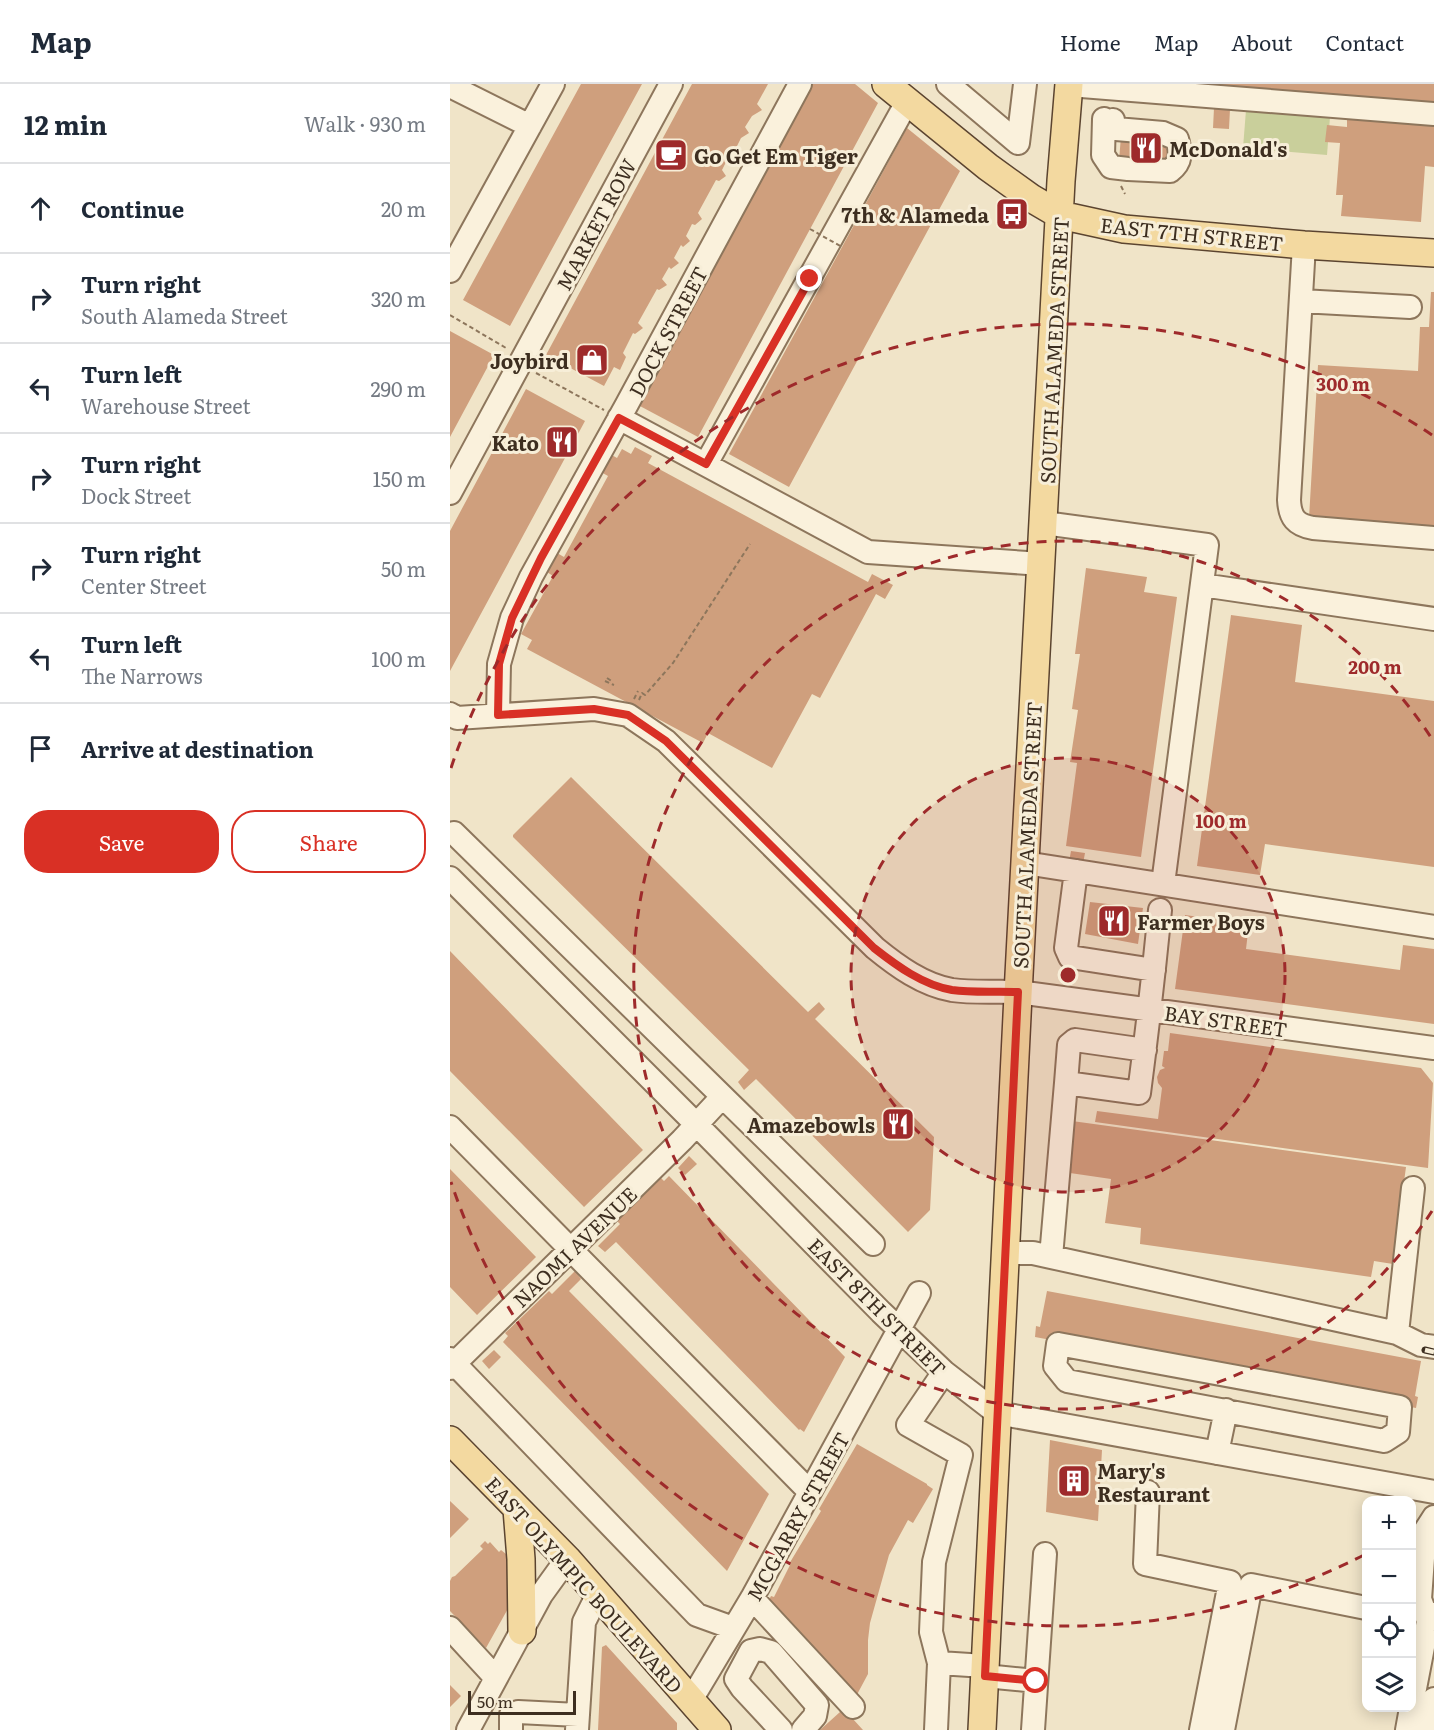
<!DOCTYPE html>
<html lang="en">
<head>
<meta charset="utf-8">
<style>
  body { margin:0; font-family:Literata,serif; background:#f2f2f3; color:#1f2937 }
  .controls { position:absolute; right:18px; bottom:18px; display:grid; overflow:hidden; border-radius:12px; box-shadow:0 3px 15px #0003 }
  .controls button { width:54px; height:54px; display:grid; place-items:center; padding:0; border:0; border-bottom:2px solid #e0e1e3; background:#fff; color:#1f2937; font:30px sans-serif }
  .scale { position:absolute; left:18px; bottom:15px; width:108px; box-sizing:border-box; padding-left:6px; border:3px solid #3d2e20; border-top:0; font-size:16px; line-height:21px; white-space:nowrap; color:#3d2e20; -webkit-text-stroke:4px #f7eed8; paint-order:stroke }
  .stop { position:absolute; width:18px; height:18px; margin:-14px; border:4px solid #d93025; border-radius:50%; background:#fff }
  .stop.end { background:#d93025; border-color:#fff; box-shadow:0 2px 6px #0008 }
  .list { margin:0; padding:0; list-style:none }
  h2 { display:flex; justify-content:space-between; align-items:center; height:78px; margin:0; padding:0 24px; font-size:26px }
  h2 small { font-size:20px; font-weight:400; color:#747a83 }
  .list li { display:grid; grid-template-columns:39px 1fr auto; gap:18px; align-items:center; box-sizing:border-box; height:90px; padding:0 24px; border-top:2px solid #e0e1e3 }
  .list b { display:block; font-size:22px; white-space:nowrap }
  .list p { margin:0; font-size:20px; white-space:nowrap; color:#747a83 }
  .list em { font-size:20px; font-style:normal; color:#747a83 }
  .actions { display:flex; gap:12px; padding:18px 24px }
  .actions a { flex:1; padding:14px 0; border:2px solid #d93025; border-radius:24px; text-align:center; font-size:21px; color:#d93025 }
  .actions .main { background:#d93025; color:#fff }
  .icon { flex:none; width:33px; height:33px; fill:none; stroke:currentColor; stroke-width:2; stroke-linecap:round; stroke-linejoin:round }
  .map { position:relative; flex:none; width:984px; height:1646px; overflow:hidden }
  header { display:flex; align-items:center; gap:36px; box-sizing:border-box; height:84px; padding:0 30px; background:#fff; border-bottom:2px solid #e0e1e3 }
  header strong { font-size:28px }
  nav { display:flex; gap:33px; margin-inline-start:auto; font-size:21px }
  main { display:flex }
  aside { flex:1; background:#fff }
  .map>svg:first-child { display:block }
  .green { fill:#c9cf9b }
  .building { fill:#cf9f7d }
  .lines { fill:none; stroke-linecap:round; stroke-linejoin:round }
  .minor-casing { stroke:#8d765c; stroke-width:26 }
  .major-casing { stroke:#5b4430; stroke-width:30 }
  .path { stroke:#8d765c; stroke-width:2; stroke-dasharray:4.5 3; stroke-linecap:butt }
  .minor { stroke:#faf1dc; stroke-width:22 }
  .major { stroke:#f3d9a0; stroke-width:27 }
  .rail-casing { stroke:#3d2e20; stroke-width:7 }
  .rail { stroke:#f7eed8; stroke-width:4.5; stroke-dasharray:14; stroke-linecap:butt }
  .path-bridge { stroke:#8d765c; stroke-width:2; stroke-dasharray:4.5 3; stroke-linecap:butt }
  .route { stroke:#d93025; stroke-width:8 }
  .ring { fill:none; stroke:#9e2a2b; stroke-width:3; stroke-dasharray:10 8 }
  .labels { text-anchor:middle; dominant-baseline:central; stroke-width:6; stroke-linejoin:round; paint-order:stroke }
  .poi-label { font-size:20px; font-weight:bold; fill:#3d2e20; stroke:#f7eed8; text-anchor:start }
  .street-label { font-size:20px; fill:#3d2e20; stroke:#f7eed8 }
  .centre { fill:#9e2a2b; stroke:#f7eed8; stroke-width:3 }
  .ring-label { font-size:18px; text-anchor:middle; font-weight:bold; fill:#9e2a2b; stroke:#f7eed8; stroke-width:6; stroke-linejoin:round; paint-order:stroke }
</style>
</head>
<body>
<header>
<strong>Map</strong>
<nav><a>Home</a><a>Map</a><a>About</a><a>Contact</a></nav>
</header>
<main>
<aside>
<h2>12 min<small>Walk · 930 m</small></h2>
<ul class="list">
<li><svg class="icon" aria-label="ahead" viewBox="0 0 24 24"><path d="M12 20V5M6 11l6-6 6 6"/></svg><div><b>Continue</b></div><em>20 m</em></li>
<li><svg class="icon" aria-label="right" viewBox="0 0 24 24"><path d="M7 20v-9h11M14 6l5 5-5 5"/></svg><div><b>Turn right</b><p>South Alameda Street</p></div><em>320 m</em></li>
<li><svg class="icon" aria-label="left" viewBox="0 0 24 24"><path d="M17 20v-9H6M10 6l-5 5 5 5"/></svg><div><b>Turn left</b><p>Warehouse Street</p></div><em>290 m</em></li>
<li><svg class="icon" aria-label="right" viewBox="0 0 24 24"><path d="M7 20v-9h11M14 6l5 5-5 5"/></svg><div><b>Turn right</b><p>Dock Street</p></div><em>150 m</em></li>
<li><svg class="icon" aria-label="right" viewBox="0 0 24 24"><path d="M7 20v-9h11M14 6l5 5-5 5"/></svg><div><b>Turn right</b><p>Center Street</p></div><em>50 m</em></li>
<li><svg class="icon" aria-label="left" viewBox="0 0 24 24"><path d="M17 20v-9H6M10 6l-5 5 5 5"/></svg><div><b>Turn left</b><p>The Narrows</p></div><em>100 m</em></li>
<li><svg class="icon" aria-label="arrive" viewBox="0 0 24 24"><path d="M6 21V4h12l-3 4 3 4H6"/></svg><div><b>Arrive at destination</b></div></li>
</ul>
<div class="actions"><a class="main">Save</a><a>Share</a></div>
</aside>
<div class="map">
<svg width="984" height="1646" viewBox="0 0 984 1646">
  <rect width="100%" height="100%" fill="#f0e4c8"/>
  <path class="green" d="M796 26 880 33 877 71 793 64Z"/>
  <path class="building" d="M131 0H192L60 242 13 216Z
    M242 0H318L307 20 312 26 302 32 295 43 299 49 291 54 285 66 288 70 280 75 278 74 272 86 276 92 269 97 266 96 248 129 252 135 245 141 242 140 236 152 240 157 233 163 231 161 224 174 229 179 221 185 219 183 212 195 217 201 209 206 207 205 188 239 193 244 185 250 183 249 173 269 176 273 170 286 164 283 154 302 96 271Z
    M362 0H405L428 19 248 353 188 321Z
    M674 0H984V24Z
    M764 24 780 25 779 45 763 44Z
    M904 34 984 41V83L975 82 971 138 891 132 893 111H886L890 59 875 58 877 41 897 43V35Z
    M457 44 510 87 339 403 279 370Z
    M671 52 719 58 721 81 669 77Z
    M981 208H984V442L859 434 868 281 968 287 970 243H979Z
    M0 247 44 271 0 353Z
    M76 305 135 337 0 587V447Z
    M185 363 202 372 198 379 418 498 422 490 443 501 435 515 426 510 370 614 362 610 322 684 258 649 253 659 77 565 82 556 71 550 103 492 97 488 107 469 114 473 158 392 151 388 160 370 167 374 172 365 181 370Z
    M636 484 697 493 694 508 727 513 691 773 616 762 627 679 620 678 628 626 622 625 630 570H625Z
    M781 531 852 541 845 598 984 617V783L815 760 810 791 747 782Z
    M121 693 358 928 369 918 375 925 365 935 484 1053 480 1126 458 1148 306 995 294 1006 288 998 299 986 63 753V751Z
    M621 767 635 769 633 780 619 778Z
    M640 818 693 824 688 860 635 850Z
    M735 831 799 840 796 865 950 886 953 861 984 865V940L725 905Z
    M0 867 193 1066 134 1123 0 987Z
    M720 949 971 984 983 999 978 1084 645 1038 647 1027 708 1035 712 1004 708 999 707 993 710 986 715 984 712 982 714 967H718Z
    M622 1037 956 1083 943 1180 924 1177 921 1193 690 1160 691 1144 655 1139 661 1095 620 1089 616 1080Z
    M239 1072 247 1080 235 1091 228 1084Z
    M0 1085 86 1173 27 1231 0 1203Z
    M219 1092 395 1273 354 1348 350 1345 349 1346 166 1158 155 1168 148 1162 170 1140 167 1137 211 1094 214 1097Z
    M125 1187 131 1195 119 1207 319 1410 277 1487 53 1258 58 1252 55 1249 99 1207 102 1210Z
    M597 1207 971 1277 965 1312 968 1313 966 1324 585 1253 586 1242 590 1243Z
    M44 1266 51 1273 39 1285 32 1277Z
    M600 1356 652 1366 648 1437 596 1428Z
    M407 1360 477 1400V1401L483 1405 463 1439 458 1436 439 1471 420 1539 418 1556V1590L403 1618 318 1518 321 1512 324 1513 340 1481 339 1480 371 1427 369 1425Z
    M0 1417 19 1435 0 1454Z
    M35 1457 38 1460 40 1458 49 1468 51 1466 56 1470 60 1521 36 1564 0 1527V1497L2 1493 5 1492 33 1465 30 1462Z
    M156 1561 227 1639V1646H148L152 1563Z
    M0 1601 11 1612 0 1623Z
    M392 1623 413 1646H370L390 1628 389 1626Z"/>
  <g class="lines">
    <defs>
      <path id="minor" d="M498 0 568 59
        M619 1 984 30
        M0 2 80 42
        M654 35 653 71 661 83 678 85 720 87C732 78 731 68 727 55L713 49 666 45 664 43 663 36
        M568 59 575 0
        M854 161 839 416C840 434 846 441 863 444L984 454
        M0 187 103 0
        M851 217 960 223
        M169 334 418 468 592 480
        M256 380 457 18
        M0 409 221 0
        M594 439 757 461 713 800
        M752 501 984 535
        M0 630 7 634 144 625 178 631 216 657 425 864C447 882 473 901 502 906 523 909 547 907 568 908L984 964
        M48 631 49 580 62 534 81 493 176 322 350 0
        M4 749 423 1160
        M575 779 984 843
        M626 787 616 864 620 873 704 886
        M0 794 247 1041 431 1228 494 1288 547 1329 984 1408
        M695 966 625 956 619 961 616 999 689 1009C697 948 704 887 710 826
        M0 1043 360 1408
        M555 1169H583L601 1173 947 1249 971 1261 984 1263
        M601 1173 616 999
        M947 1249 963 1104
        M608 1260 950 1323 948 1348 934 1357 617 1297 605 1282Z
        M0 1275 247 1531 283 1544
        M0 1284 232 1056 272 1013
        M767 1369 776 1326
        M698 1408 695 1480 780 1498 751 1646
        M302 1514 403 1623
        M978 1537 970 1515 975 1447 984 1433
        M0 1544 46 1594
        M489 1579 535 1582
        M535 1592 586 1597
        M241 1616 302 1514 469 1209
        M962 1620 978 1537 984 1530
        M18 1646 91 1511 117 1475
        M61 1646V1631L68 1628 128 1631
        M127 1646 134 1538 148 1510
        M331 1646 292 1604 286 1595 301 1567 310 1565 321 1568 367 1621 365 1632 353 1646
        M486 1646 489 1579 481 1548 484 1478 511 1371 458 1341 494 1288
        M583 1646 595 1470
        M773 1646 801 1501 916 1524
        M957 1646 961 1624
        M977 1646 984 1615"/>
      <path id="major" d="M436 0 538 83 581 114 610 131 674 145 854 161 984 169
        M0 1356 117 1475 267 1646
        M67 1425 71 1475 72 1547
        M532 1646 569 891 611 97 619 0"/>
    </defs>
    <use href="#minor" class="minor-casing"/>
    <use href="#major" class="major-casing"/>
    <path class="path" d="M671 102 675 110
      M0 231 56 264
      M86 289 154 326
      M157 594 163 598
      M155 597 164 601
      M184 615 188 607
      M189 616 192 609 195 611 223 579 300 460"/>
    <use href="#minor" class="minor"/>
    <use href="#major" class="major"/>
    <defs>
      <path id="rail" d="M975 1266 984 1268"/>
    </defs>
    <use href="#rail" class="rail-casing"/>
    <use href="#rail" class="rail"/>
    <path class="path-bridge" d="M360 145 392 163"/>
  </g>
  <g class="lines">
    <path class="route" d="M360 195 256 380 169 334 91 474 62 534 49 580 48 631 144 625 178 631 216 657 424 864C447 882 473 901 502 906 523 909 547 907 568 908L535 1592 586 1597"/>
  </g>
  <circle cx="618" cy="891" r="217" fill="#9e2a2b" fill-opacity=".12"/>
  <g class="ring">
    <circle cx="618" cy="891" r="217"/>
    <path d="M982 1127A434 434 0 1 1 982 655"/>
    <path d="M914 1471A651 651 0 0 1 1 1098M1 684A651 651 0 0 1 982 351"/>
  </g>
  <defs>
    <symbol id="restaurant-square" viewBox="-11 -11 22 22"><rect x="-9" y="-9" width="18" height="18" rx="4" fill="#9e2a2b" stroke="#f7eed8"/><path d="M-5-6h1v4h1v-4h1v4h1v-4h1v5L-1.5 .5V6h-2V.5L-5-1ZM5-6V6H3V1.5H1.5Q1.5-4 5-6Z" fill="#fff"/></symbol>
    <symbol id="cafe-square" viewBox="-11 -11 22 22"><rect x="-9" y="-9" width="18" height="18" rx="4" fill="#9e2a2b" stroke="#f7eed8"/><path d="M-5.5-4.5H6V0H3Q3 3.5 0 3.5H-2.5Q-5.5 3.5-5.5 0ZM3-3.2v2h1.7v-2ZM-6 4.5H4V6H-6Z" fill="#fff"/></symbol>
    <symbol id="bus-square" viewBox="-11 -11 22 22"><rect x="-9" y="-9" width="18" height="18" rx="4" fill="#9e2a2b" stroke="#f7eed8"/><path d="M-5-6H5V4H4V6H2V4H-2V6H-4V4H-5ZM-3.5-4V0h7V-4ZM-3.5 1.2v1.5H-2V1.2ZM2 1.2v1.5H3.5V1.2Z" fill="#fff"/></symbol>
    <symbol id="shop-square" viewBox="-11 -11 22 22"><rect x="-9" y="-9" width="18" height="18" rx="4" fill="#9e2a2b" stroke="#f7eed8"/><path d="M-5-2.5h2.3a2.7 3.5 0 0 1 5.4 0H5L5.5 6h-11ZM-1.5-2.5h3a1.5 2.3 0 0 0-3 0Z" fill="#fff"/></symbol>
    <symbol id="building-square" viewBox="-11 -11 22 22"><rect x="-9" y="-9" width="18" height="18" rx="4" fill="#9e2a2b" stroke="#f7eed8"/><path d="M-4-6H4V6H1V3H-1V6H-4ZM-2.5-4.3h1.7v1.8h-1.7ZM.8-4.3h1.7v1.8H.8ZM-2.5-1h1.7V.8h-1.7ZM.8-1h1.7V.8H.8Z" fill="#fff"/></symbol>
  </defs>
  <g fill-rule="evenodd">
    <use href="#restaurant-square" x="677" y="45" width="38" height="38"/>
    <use href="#cafe-square" x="202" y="52" width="38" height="38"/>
    <use href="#bus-square" x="543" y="111" width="38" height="38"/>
    <use href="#shop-square" x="123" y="257" width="38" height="38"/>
    <use href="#restaurant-square" x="93" y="339" width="38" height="38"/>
    <use href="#restaurant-square" x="645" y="818" width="38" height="38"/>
    <use href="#restaurant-square" x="429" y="1021" width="38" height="38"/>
    <use href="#building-square" x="605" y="1378" width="38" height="38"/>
  </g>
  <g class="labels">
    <g class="poi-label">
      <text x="719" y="64">McDonald's</text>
      <text x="244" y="71">Go Get Em Tiger</text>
      <text x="539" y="130" text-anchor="end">7th &amp; Alameda</text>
      <text x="119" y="276" text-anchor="end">Joybird</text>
      <text x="89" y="358" text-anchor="end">Kato</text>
      <text x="687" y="837">Farmer Boys</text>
      <text x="425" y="1040" text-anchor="end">Amazebowls</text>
      <text x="647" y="1386">Mary's<tspan x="647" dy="23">Restaurant</tspan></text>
    </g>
    <g class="street-label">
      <text transform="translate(145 140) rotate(-62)">MARKET ROW</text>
      <text transform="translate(742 149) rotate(6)">EAST 7TH STREET</text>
      <text transform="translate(217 247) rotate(-62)">DOCK STREET</text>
      <text transform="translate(603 266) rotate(-87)">SOUTH ALAMEDA STREET</text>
      <text transform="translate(576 751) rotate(-87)">SOUTH ALAMEDA STREET</text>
      <text transform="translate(776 936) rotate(8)">BAY STREET</text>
      <text transform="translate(124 1162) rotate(-44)">NAOMI AVENUE</text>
      <text transform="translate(428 1222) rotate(45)">EAST 8TH STREET</text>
      <text transform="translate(347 1432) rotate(-61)">MCGARRY STREET</text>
      <text transform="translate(135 1500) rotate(48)">EAST OLYMPIC BOULEVARD</text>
    </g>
  </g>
  <circle cx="618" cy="891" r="9" class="centre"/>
  <g class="ring-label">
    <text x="893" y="307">300 m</text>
    <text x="925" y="590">200 m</text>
    <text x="771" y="744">100 m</text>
  </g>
</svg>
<div class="controls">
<button>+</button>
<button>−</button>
<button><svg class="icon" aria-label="locate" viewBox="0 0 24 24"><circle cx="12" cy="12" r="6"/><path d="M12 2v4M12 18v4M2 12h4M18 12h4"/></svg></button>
<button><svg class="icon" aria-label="layers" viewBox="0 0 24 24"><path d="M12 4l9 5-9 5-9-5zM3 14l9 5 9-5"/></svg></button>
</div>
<div class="scale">50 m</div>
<div class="stop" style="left:586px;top:1597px"></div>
<div class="stop end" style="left:360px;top:195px"></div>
</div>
</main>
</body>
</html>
